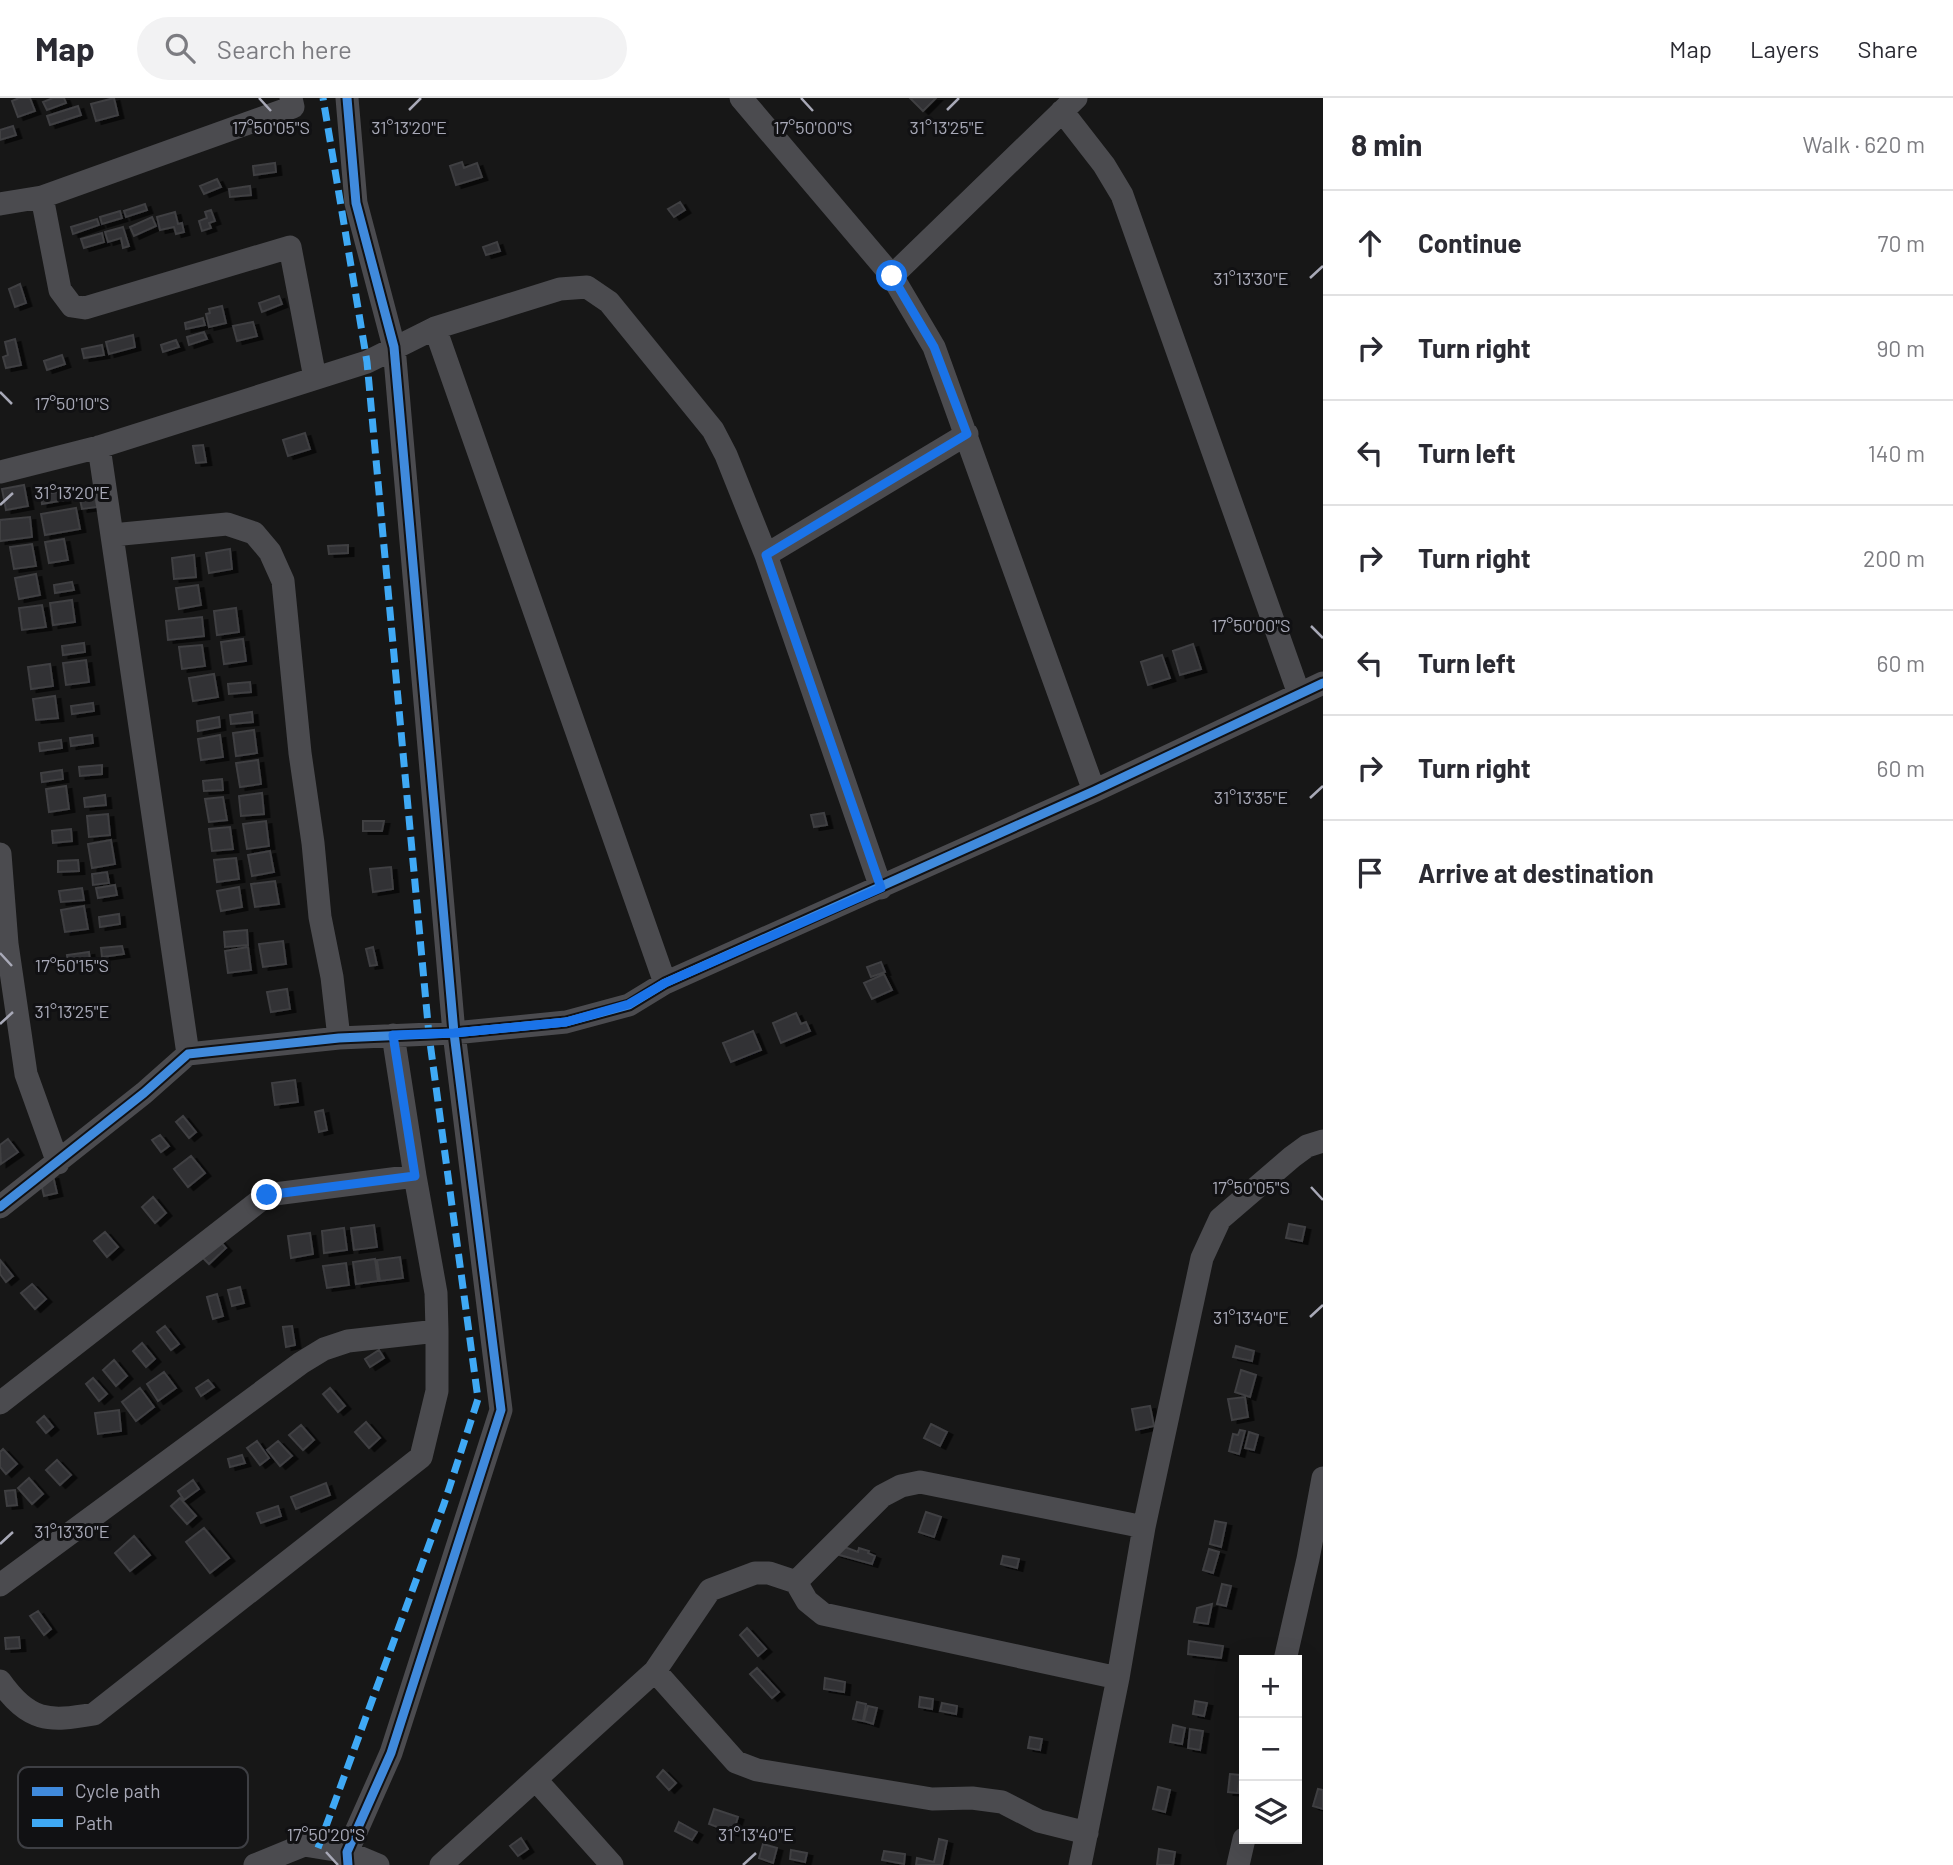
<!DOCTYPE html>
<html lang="en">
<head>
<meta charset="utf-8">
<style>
  body { margin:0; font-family:Barlow,sans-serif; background:#f2f2f3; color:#2b2b33 }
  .controls { position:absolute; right:21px; bottom:21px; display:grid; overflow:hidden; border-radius:0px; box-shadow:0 7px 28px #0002 }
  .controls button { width:63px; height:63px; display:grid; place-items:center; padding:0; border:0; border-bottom:2px solid #e1e1e2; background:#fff; color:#2b2b33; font:35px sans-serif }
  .stop { position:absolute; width:21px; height:21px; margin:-16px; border:5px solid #1a73e8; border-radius:50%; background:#fff }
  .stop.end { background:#1a73e8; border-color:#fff; box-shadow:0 2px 7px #0008 }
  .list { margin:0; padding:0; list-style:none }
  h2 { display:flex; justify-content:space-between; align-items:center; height:91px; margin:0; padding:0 28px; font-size:30px }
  h2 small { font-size:23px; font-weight:400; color:#7c7c81 }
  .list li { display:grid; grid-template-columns:46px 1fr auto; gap:21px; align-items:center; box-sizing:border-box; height:105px; padding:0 28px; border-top:2px solid #e1e1e2 }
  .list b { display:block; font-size:26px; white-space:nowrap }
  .list em { font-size:23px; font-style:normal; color:#7c7c81 }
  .icon { flex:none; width:38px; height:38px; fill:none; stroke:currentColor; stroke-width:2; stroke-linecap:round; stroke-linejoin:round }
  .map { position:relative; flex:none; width:1323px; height:1767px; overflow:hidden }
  header { display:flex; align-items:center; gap:42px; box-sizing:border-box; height:98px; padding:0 35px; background:#fff; border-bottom:2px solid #e1e1e2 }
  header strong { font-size:33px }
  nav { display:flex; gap:38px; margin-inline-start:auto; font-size:24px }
  .search { width:490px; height:63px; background:#f2f2f3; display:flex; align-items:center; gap:18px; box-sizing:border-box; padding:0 24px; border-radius:38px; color:#7c7c81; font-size:26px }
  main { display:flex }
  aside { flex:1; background:#fff }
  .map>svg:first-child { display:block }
  .building { fill:#323235; stroke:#3f3f43; stroke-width:2; filter:url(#shadow) }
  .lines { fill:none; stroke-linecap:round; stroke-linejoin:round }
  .minor { stroke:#4b4b4f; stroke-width:23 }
  .quiet { stroke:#3fa9f5; stroke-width:7; stroke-dasharray:14 7; stroke-linecap:butt }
  .cycleway-casing { stroke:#111113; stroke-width:13 }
  .cycleway { stroke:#408adc; stroke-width:9 }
  .route { stroke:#1a73e8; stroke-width:9 }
  .ticks { fill:none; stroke:#a8a9b7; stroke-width:2.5 }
  .key { fill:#111113; stroke:#3e3f44; stroke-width:2 }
  .key-label { font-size:19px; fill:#a8a9b7 }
  .ticks-label { font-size:18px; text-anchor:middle; fill:#a8a9b7; stroke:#111113; stroke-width:6; stroke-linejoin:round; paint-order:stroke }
</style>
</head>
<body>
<header>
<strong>Map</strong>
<div class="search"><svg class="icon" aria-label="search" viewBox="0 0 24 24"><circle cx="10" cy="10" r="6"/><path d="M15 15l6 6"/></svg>Search here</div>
<nav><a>Map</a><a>Layers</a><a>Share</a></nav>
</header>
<main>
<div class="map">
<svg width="1323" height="1767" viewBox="0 0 1323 1767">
  <defs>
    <filter id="shadow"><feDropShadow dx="5.5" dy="3" stdDeviation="0" flood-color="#0009"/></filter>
  </defs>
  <rect width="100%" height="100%" fill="#171717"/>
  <path class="building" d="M19 0H30L35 13 18 19 12 3Z
    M53 0H64L66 5 47 12 43 4Z
    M114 0 118 17 96 23 91 6Z
    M910 0H936L923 13Z
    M78 8 81 17 50 27 47 18Z
    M13 28 16 37 0 42V32Z
    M462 64 464 70 477 65 482 79 456 87 450 68Z
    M275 65 276 74 254 77 253 68Z
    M217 81 221 89 204 96 200 88Z
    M250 88 251 97 230 99 229 91Z
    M680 104 685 112 674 119 668 111Z
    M145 106 147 112 126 119 124 113Z
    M211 112 215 123 209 125 211 130 202 133 199 123 207 120 205 114Z
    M120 113 122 120 102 126 100 119Z
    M175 114 178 126 182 125 184 134 176 136 174 129 160 132 157 119Z
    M152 119 156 128 134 138 130 129Z
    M97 121 99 127 73 136 71 129Z
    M123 129 129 148 123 150 121 140 108 144 105 134Z
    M102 135 104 144 84 150 81 141Z
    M497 144 500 153 486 157 483 149Z
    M20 186 26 205 15 209 9 191Z
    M279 198 282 206 262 214 259 205Z
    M222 208 226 225 209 229 206 216 210 215 209 211Z
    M203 220 205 227 186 231 185 225Z
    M253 224 257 238 237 243 233 228Z
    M204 234 207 241 189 247 187 239Z
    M133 237 135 249 109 256 106 244Z
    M15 241 21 267 6 270 3 259 8 257 5 244Z
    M176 242 179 249 163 254 161 247Z
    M102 247 104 257 84 260 82 251Z
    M62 257 65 266 47 272 44 263Z
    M305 335 310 351 288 358 283 342Z
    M203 347 206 364 196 365 193 348Z
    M24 387 28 408 6 412 2 391Z
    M63 393 65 402 42 406 41 397Z
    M96 399 97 409 82 411 80 401Z
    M76 410 80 431 45 437 41 416Z
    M30 419 32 439 0 443V422Z
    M64 441 68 462 49 465 45 444Z
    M32 446 36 468 14 471 10 449Z
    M348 447V455L329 456 328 448Z
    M230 451 232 471 209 475 206 455Z
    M194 457 196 479 174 481 172 460Z
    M36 476 40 497 19 501 15 480Z
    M72 484 74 492 55 495 54 487Z
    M198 487 201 507 179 511 176 490Z
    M72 502 75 524 53 527 50 505Z
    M42 507 46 529 22 532 19 510Z
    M236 510 239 534 217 537 214 513Z
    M202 519 204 538 168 542 166 523Z
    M243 541 246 563 224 566 221 544Z
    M84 545 85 554 63 557 62 548Z
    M1193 546 1201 571 1180 577 1173 553Z
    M202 547 205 568 182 571 179 549Z
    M1162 557 1170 580 1148 587 1141 564Z
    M86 562 89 584 66 587 63 565Z
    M50 566 53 588 31 591 28 569Z
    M214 576 218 599 193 603 189 580Z
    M250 584 251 594 229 596 228 586Z
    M55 598 58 620 36 622 33 601Z
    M93 605 94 613 72 616 71 608Z
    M252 614 253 624 231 626 230 617Z
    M219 619 220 629 198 633 197 623Z
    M254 632 257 655 236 658 233 635Z
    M92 637 93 645 71 648 70 640Z
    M220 637 223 659 201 662 198 641Z
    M61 642 62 650 40 653 39 645Z
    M258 662 261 686 240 689 236 665Z
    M102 667V676L80 678 79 669Z
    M62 672 63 681 42 684 41 675Z
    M222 681 223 692 204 693 203 683Z
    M66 688 69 711 49 714 46 691Z
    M262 695 264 716 241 718 239 698Z
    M105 697 106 707 85 709 84 700Z
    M223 699 227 722 209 724 205 701Z
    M824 715 827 727 814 729 811 717Z
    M108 716 110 737 89 739 87 718Z
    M266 723 269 748 247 751 243 726Z
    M363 723H384L382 733H363Z
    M230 729 233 751 212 753 209 731Z
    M71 731 72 743 53 745 52 733Z
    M111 742 115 766 92 770 88 746Z
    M270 753 274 774 252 778 248 757Z
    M236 760 239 781 217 784 214 762Z
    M78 762 79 773 58 774V763Z
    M391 769 393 791 373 794 370 771Z
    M107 774 109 785 93 787 92 776Z
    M275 783 279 806 255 809 251 786Z
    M115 787 117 797 98 800 96 790Z
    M239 789 242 809 221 813 217 793Z
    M82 790 84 802 61 804 59 793Z
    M84 808 88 831 65 834 61 812Z
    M119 816 120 826 100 829 99 819Z
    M247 832 248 847 225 849 224 834Z
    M283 843 286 866 263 869 259 846Z
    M122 848 124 856 102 859 101 850Z
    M248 849 251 872 228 875 225 853Z
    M373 849 377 867 370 868 366 851Z
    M89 854 90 862 68 865 67 857Z
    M881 864 885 874 871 879 867 869Z
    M884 876 892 892 872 901 864 885Z
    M287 891 290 911 271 914 267 894Z
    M796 915 801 926 806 924 810 933 781 945 773 925Z
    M753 933 761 952 731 964 723 945Z
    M295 982 298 1004 275 1007 272 985Z
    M323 1012 327 1032 319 1034 315 1014Z
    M183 1018 196 1034 189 1040 176 1024Z
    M160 1037 169 1048 161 1054 152 1042Z
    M8 1041 18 1054 1 1066 0 1047Z
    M191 1058 205 1075 188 1089 174 1071Z
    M53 1078 57 1095 44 1098 40 1081Z
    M153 1099 166 1115 155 1125 142 1109Z
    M1289 1126 1305 1129 1302 1143 1286 1140Z
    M374 1127 377 1149 354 1152 351 1130Z
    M344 1130 347 1152 324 1155 322 1133Z
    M105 1134 118 1149 107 1159 94 1143Z
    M310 1135 313 1156 291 1160 288 1138Z
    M218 1141 226 1150 209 1166 200 1157Z
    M400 1159 403 1180 380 1183 377 1162Z
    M375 1161 378 1183 356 1186 353 1164Z
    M0 1162 13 1178 6 1184 0 1176Z
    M346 1165 349 1187 327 1190 323 1168Z
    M32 1186 46 1201 35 1211 21 1195Z
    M240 1189 244 1205 232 1208 228 1192Z
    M217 1196 223 1218 213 1221 207 1199Z
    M165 1228 179 1246 171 1252 157 1234Z
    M292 1228 295 1247 286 1249 283 1229Z
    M142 1245 155 1261 146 1269 133 1253Z
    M1236 1248 1254 1253 1252 1263 1233 1259Z
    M379 1252 384 1260 370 1269 365 1261Z
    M114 1262 127 1278 116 1288 103 1272Z
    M1241 1272 1256 1277 1250 1299 1235 1294Z
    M164 1274 176 1290 158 1303 147 1286Z
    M93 1280 107 1296 99 1303 86 1286Z
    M208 1282 214 1289 201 1298 196 1290Z
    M140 1290 154 1309 136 1323 122 1304Z
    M330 1290 345 1308 338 1314 323 1296Z
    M1245 1299 1248 1319 1232 1322 1228 1301Z
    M1150 1308 1154 1328 1136 1332 1132 1311Z
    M119 1312 121 1333 98 1336 95 1315Z
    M44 1318 53 1329 46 1335 37 1324Z
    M366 1324 380 1340 369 1350 355 1334Z
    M931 1326 947 1334 940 1348 924 1340Z
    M301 1327 314 1342 303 1352 289 1337Z
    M1240 1332 1245 1333 1239 1356 1229 1353 1233 1336 1238 1337Z
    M1249 1334 1258 1337 1254 1352 1245 1350Z
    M257 1343 269 1360 260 1367 247 1350Z
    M278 1343 292 1358 280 1368 267 1352Z
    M3 1351 17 1366 6 1376 0 1369V1354Z
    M242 1357 245 1365 230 1369 228 1361Z
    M57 1362 71 1377 60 1387 46 1372Z
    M29 1380 43 1396 32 1406 18 1390Z
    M193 1382 199 1391 184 1402 178 1393Z
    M326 1385 330 1397 296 1411 291 1399Z
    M15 1392 17 1407 7 1408 5 1393Z
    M180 1400 196 1418 187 1426 171 1408Z
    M278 1408 281 1418 261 1425 257 1415Z
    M926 1414 941 1419 934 1439 919 1434Z
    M1215 1423 1226 1425 1221 1449 1210 1446Z
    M204 1430 229 1460 210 1475 186 1444Z
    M134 1438 150 1457 130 1473 115 1455Z
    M839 1447 858 1454 859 1450 869 1453 868 1455 875 1458 872 1466 836 1456Z
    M1209 1451 1219 1454 1213 1475 1203 1472Z
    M1003 1458 1019 1461 1017 1470 1001 1466Z
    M1222 1486 1231 1488 1226 1508 1217 1506Z
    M1212 1506 1208 1526 1194 1524 1197 1510Z
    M38 1513 51 1531 44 1537 30 1518Z
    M747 1530 766 1551 758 1558 740 1537Z
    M19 1539 20 1550 6 1551 5 1540Z
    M1189 1543 1223 1548 1221 1560 1188 1556Z
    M757 1570 779 1594 772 1600 750 1576Z
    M825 1580 845 1584 844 1594 824 1591Z
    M920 1599 933 1601 932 1611 919 1609Z
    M1195 1603 1207 1605 1204 1618 1193 1616Z
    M857 1604 866 1606 863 1623 853 1621Z
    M942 1605 957 1608 956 1616 940 1613Z
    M868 1608 877 1610 873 1626 864 1623Z
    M1173 1627 1185 1630 1182 1646 1170 1644Z
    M1190 1631 1203 1633 1200 1652 1188 1650Z
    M1030 1639 1042 1641 1040 1652 1028 1650Z
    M663 1672 676 1685 669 1692 657 1679Z
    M1230 1676 1240 1677 1238 1695 1228 1694Z
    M1158 1689 1170 1692 1165 1714 1153 1711Z
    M1318 1691 1323 1692V1711L1313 1708Z
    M714 1711 738 1719 733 1735 709 1726Z
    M679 1724 697 1734 692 1742 675 1733Z
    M521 1740 528 1751 518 1758 510 1748Z
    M939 1741 947 1743 942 1767H916L917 1760 934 1764Z
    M763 1746 777 1750 773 1765 759 1760Z
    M1159 1751 1175 1754 1173 1767H1157Z
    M791 1752 807 1755 805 1764 790 1761Z
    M884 1753 905 1756 904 1766 882 1762Z"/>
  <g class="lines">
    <path class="minor" d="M347 0 356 105 394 249 454 935 501 1312 391 1655 347 1754 348 1767
      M741 0 892 178 934 249 1094 693
      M1062 13 1104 67 1122 97 1299 596
      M42 99 60 192 72 208 85 210 290 149 315 280
      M0 106 42 99 293 9 291 0
      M892 178 1076 0
      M435 230 665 885
      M99 349 188 956
      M0 374 99 349 367 264 435 230 560 191 587 189 609 204 713 332 726 357 766 457 881 790
      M112 437 227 426 254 435 270 454 283 483 300 655 313 745 320 819 332 879 339 940
      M766 457 967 336
      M0 756 7 846 26 976 58 1065
      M393 937 415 1078 436 1195 437 1233
      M0 1109 144 995 188 956 339 940 454 935 566 924 629 907 665 885 1094 693 1323 585
      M0 1305 267 1097 415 1078
      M796 1484 769 1475H755L710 1492 655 1573 736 1664 757 1672 932 1701 972 1700 1002 1704 1039 1723 1087 1735
      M0 1487 301 1265 324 1251 348 1243 437 1233V1293L421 1359 94 1616C48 1624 29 1624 0 1583
      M1285 1562 1308 1461 1323 1380
      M1118 1580 823 1516 807 1503 796 1484 882 1398 901 1388 920 1384 1144 1429
      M536 1682 612 1767
      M255 1767 304 1747 347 1754 378 1767
      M441 1767 655 1573
      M1080 1767 1118 1580 1144 1429 1202 1160 1220 1121 1292 1059 1307 1048 1323 1043
      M1238 1767 1244 1741"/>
    <path class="quiet" d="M318 1750 444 1406 478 1301 429 937 367 264 323 0"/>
    <defs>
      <path id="cycleway" d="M347 0 356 105 394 249 454 935 501 1312 391 1655 347 1754 348 1767
        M0 1109 144 995 188 956 339 940 454 935 566 924 629 907 665 885 1094 693 1323 585"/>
    </defs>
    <use href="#cycleway" class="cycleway-casing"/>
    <use href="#cycleway" class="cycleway"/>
  </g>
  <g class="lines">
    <path class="route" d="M267 1097 415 1078 393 937 454 935 566 924 629 906 665 885 881 790 766 457 967 336 934 249 892 178"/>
  </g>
  <path class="ticks" d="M259 0 271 13M801 0 813 13M409 12 421 0M947 12 959 0M1310 180 1323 168M0 294 12 306M0 407 13 395M1311 528 1323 540M1310 700 1323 688M0 855 12 868M0 926 13 914M1311 1089 1323 1102M1310 1219 1323 1207M0 1446 13 1434M326 1754 338 1767M743 1767 756 1755"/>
  <rect x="18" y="1669" width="230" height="81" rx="10" class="key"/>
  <rect x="32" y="1689" width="31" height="9" fill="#408adc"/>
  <rect x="32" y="1721" width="31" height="8" fill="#3fa9f5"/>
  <g class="key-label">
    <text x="75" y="1700">Cycle path</text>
    <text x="75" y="1732">Path</text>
  </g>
  <g class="ticks-label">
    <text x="409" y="36">31°13'20"E</text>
    <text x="947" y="36">31°13'25"E</text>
    <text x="271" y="36">17°50'05"S</text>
    <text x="813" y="36">17°50'00"S</text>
    <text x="1251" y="187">31°13'30"E</text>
    <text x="72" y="312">17°50'10"S</text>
    <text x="72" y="401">31°13'20"E</text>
    <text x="1251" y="534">17°50'00"S</text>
    <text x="1251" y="706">31°13'35"E</text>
    <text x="72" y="874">17°50'15"S</text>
    <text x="72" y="920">31°13'25"E</text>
    <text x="1251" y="1096">17°50'05"S</text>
    <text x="1251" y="1226">31°13'40"E</text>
    <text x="72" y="1440">31°13'30"E</text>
    <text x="326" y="1743">17°50'20"S</text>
    <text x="756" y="1743">31°13'40"E</text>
  </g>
</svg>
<div class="controls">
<button>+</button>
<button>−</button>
<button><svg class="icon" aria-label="layers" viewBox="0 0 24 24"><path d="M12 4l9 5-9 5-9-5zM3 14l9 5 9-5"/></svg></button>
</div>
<div class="stop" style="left:892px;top:178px"></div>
<div class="stop end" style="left:267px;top:1097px"></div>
</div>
<aside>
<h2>8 min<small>Walk · 620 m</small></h2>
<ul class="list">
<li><svg class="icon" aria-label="ahead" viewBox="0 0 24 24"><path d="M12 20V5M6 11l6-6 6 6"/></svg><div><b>Continue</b></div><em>70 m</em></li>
<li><svg class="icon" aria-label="right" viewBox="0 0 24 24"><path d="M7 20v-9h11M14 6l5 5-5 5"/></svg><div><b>Turn right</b></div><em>90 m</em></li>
<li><svg class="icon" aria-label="left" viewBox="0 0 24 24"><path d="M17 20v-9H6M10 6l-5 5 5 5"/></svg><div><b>Turn left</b></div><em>140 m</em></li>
<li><svg class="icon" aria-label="right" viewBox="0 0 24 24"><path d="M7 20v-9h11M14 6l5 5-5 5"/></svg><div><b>Turn right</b></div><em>200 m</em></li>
<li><svg class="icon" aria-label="left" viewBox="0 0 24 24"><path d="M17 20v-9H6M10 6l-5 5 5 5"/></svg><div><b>Turn left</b></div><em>60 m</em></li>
<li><svg class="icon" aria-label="right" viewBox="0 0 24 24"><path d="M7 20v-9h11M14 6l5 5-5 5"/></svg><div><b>Turn right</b></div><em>60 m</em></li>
<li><svg class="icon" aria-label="arrive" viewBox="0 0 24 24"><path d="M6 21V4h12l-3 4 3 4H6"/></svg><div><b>Arrive at destination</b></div></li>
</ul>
</aside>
</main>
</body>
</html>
